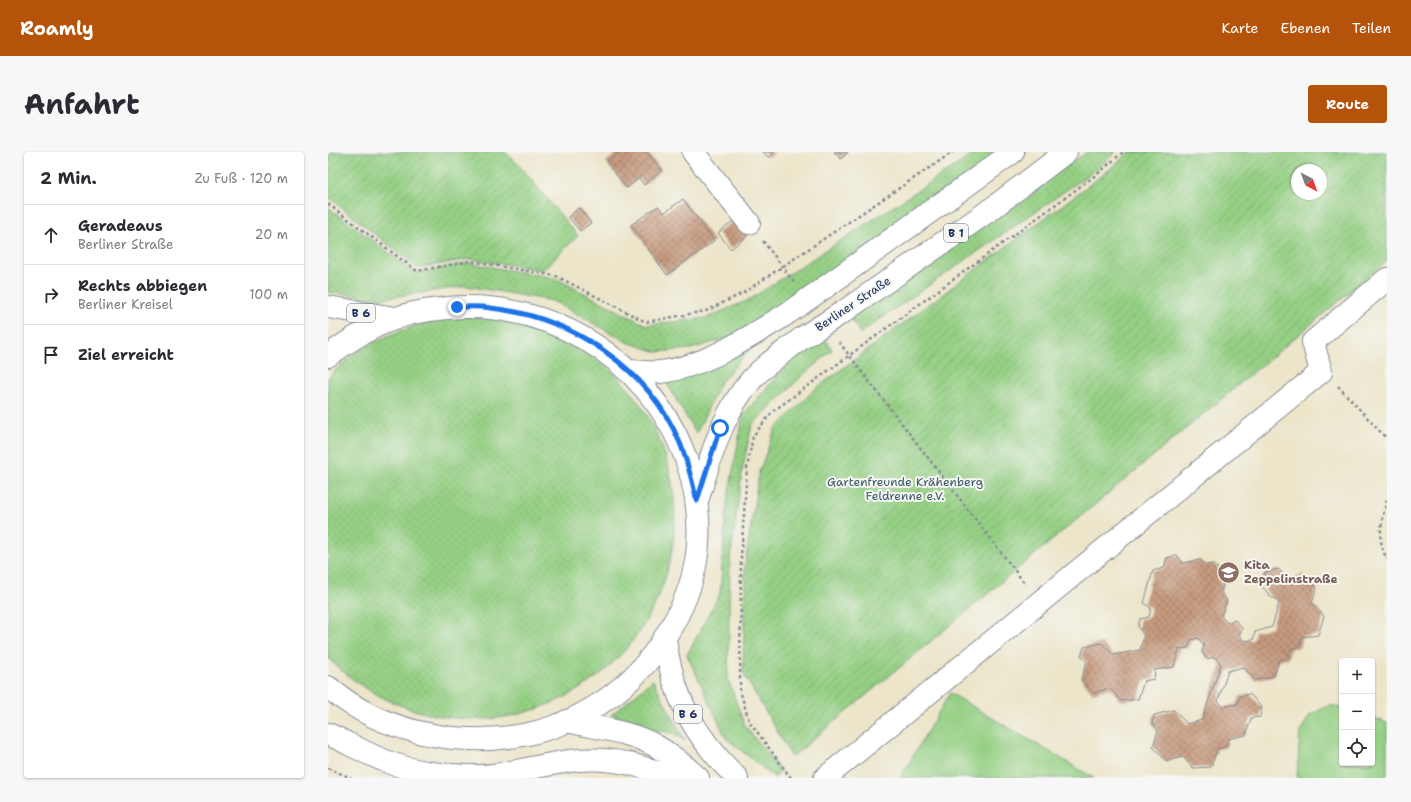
<!DOCTYPE html>
<html lang="de">
<head>
<meta charset="utf-8">
<style>
  body { margin:0; font-family:"Shantell Sans",sans-serif; background:#f7f7f7; color:#2b2b33 }
  .controls { position:absolute; right:12px; bottom:12px; display:grid; overflow:hidden; border-radius:4px; box-shadow:0 1px 3px #0004 }
  .controls button { width:36px; height:36px; display:grid; place-items:center; padding:0; border:0; border-bottom:1px solid #e1e1e2; background:#fff; color:#2b2b33; font:20px sans-serif }
  .compass { position:absolute; left:963px; top:12px; width:36px; height:36px; border-radius:50%; background:#fff; box-shadow:0 1px 3px #0004; rotate:139deg }
  .stop { position:absolute; width:12px; height:12px; margin:-9px; border:3px solid #1a73e8; border-radius:50%; background:#fff }
  .stop.end { background:#1a73e8; border-color:#fff; box-shadow:0 1px 4px #0008 }
  .list { margin:0; padding:0; list-style:none }
  h2 { display:flex; justify-content:space-between; align-items:center; height:52px; margin:0; padding:0 16px; font-size:17px }
  h2 small { font-size:13px; font-weight:400; color:#7c7c81 }
  .list li { display:grid; grid-template-columns:26px 1fr auto; gap:12px; align-items:center; box-sizing:border-box; height:60px; padding:0 16px; border-top:1px solid #e1e1e2 }
  .list b { display:block; font-size:15px; white-space:nowrap }
  .list p { margin:0; font-size:13px; white-space:nowrap; color:#7c7c81 }
  .list em { font-size:13px; font-style:normal; color:#7c7c81 }
  .icon { flex:none; width:22px; height:22px; fill:none; stroke:currentColor; stroke-width:2; stroke-linecap:round; stroke-linejoin:round }
  .map { position:relative; flex:none; width:1059px; height:626px; overflow:hidden; border-radius:4px }
  header { display:flex; align-items:center; gap:24px; box-sizing:border-box; height:56px; padding:0 20px; background:#b45309; color:#fff }
  header strong { font-size:19px }
  nav { display:flex; gap:22px; margin-inline-start:auto; font-size:14px }
  .intro { display:flex; align-items:center; justify-content:space-between; box-sizing:border-box; height:96px; padding:0 24px }
  h1 { margin:0; font-size:28px }
  .button { padding:10px 18px; border-radius:4px; background:#b45309; color:#fff; font-size:14px; font-weight:700 }
  main { display:flex; gap:24px; padding:0 24px }
  aside { flex:1; background:#fff; border-radius:4px; box-shadow:0 1px 3px #0004 }
  .map>svg:first-child { display:block }
  .grass { fill:url(#grass-dots); stroke:#587f70 }
  .park { fill:#94cf83; stroke:#587f70 }
  .garden { fill:url(#garden-furrows); stroke:#587f70; fill-rule:evenodd }
  .building { fill:url(#building-cross-hatch) }
  .lines { fill:none; stroke-linecap:round; stroke-linejoin:round }
  .minor-casing { stroke:#848a94; stroke-width:24 }
  .major-casing { stroke:#848a94; stroke-width:24 }
  .highway-casing { stroke:#848a94; stroke-width:24 }
  .path { stroke:#848a94; stroke-width:2.5; stroke-dasharray:3 3; stroke-linecap:butt }
  .minor { stroke:#fff; stroke-width:22 }
  .major { stroke:#fff; stroke-width:22 }
  .highway { stroke:#fff; stroke-width:22 }
  .major-bridge-casing { stroke:#848a94; stroke-width:24; stroke-linecap:butt }
  .major-bridge { stroke:#fff; stroke-width:22 }
  .route { stroke:#1a73e8; stroke-width:5 }
  .labels { text-anchor:middle; dominant-baseline:central; stroke-width:4; stroke-linejoin:round; paint-order:stroke }
  .shield { fill:#f6f6f2; stroke:#5d6b8a; stroke-width:1 }
  .shield-label { font-size:11px; font-weight:bold; fill:#1b2f5e }
  .street-label { font-size:12px; fill:#1b2f5e; stroke:#f6f6f2 }
  .park-label { font-size:12px; fill:#395767; stroke:#f6f6f2 }
  .education-label { font-size:12px; font-weight:bold; fill:#785e54; stroke:#f6f6f2; text-anchor:start }
</style>
</head>
<body>
<header>
<strong>Roamly</strong>
<nav><a>Karte</a><a>Ebenen</a><a>Teilen</a></nav>
</header>
<div class="intro"><h1>Anfahrt</h1><a class="button">Route</a></div>
<main>
<aside>
<h2>2 Min.<small>Zu Fuß · 120 m</small></h2>
<ul class="list">
<li><svg class="icon" aria-label="ahead" viewBox="0 0 24 24"><path d="M12 20V5M6 11l6-6 6 6"/></svg><div><b>Geradeaus</b><p>Berliner Straße</p></div><em>20 m</em></li>
<li><svg class="icon" aria-label="right" viewBox="0 0 24 24"><path d="M7 20v-9h11M14 6l5 5-5 5"/></svg><div><b>Rechts abbiegen</b><p>Berliner Kreisel</p></div><em>100 m</em></li>
<li><svg class="icon" aria-label="arrive" viewBox="0 0 24 24"><path d="M6 21V4h12l-3 4 3 4H6"/></svg><div><b>Ziel erreicht</b></div></li>
</ul>
</aside>
<div class="map">
<svg width="1059" height="626" viewBox="0 0 1059 626">
  <defs>
    <pattern id="grass-dots" width="8" height="8" patternUnits="userSpaceOnUse"><rect width="8" height="8" fill="#94cf83"/><path d="M2 2h.1M6 6h.1" fill="none" stroke="#7fb274" stroke-width="1.8" stroke-linecap="round"/></pattern>
    <pattern id="garden-furrows" width="10" height="10" patternUnits="userSpaceOnUse"><rect width="10" height="10" fill="#94cf83"/><path d="M-1 1l2-2M0 10L10 0M9 11l2-2" fill="none" stroke="#7fb274"/></pattern>
    <pattern id="building-cross-hatch" width="8" height="8" patternUnits="userSpaceOnUse"><rect width="8" height="8" fill="#c79b7f"/><path d="M0 0l8 8M0 8l8-8" fill="none" stroke="#a17f6b"/></pattern>
  </defs>
  <rect width="100%" height="100%" fill="#f6f6f2"/>
  <filter id="ink" filterUnits="userSpaceOnUse"><feTurbulence type="fractalNoise" baseFrequency=".025" numOctaves="2"/><feDisplacementMap in="SourceGraphic" scale="8" xChannelSelector="R" yChannelSelector="G"/><feConvolveMatrix kernelMatrix="1 2 1 2 8 2 1 2 1" color-interpolation-filters="sRGB"/></filter>
  <filter id="wash" filterUnits="userSpaceOnUse"><feTurbulence type="fractalNoise" baseFrequency=".012" numOctaves="4" result="noise"/><feDisplacementMap in="SourceGraphic" scale="16" xChannelSelector="R" yChannelSelector="G"/><feGaussianBlur stdDeviation="0.9" result="paint"/><feColorMatrix in="noise" values="0 0 0 0 0 0 0 0 0 0 0 0 0 0 0 0 0 1.4 0 .05"/><feComposite in="paint" operator="in"/></filter>
  <g filter="url(#wash)">
    <rect width="100%" height="100%" fill="#ece5c9"/>
    <path class="grass" d="M649 0H687L406 184 363 197 329 200 299 190 225 149 139 134 49 147 0 140V55L88 121 141 111 227 126 318 173 378 166 421 148Z
      M759 0H788L769 17 532 181 522 165Z
      M131 165C140 165 150 164 159 165 172 165 186 170 199 173 206 175 215 176 222 180 249 192 276 209 295 231 374 317 360 452 270 524 235 551 190 568 146 567 91 567 39 545 0 506V226C34 188 82 172 131 165Z
      M495 184 504 198 476 222 424 273 415 314 402 409 400 527 417 574 453 619 447 626 398 586 359 503 392 441 399 351 415 263 472 198Z
      M428 190 392 231 368 282 337 228Z
      M325 528 357 589 345 581 323 577 314 571 283 563Z"/>
    <path class="park" d="M622 541 766 626H572Z
      M1002 553 1014 556V611H1044V565L1059 571V626H969L972 580 982 563Z"/>
    <path class="garden" d="M0 0H177L189 11 250 84 215 118 142 107 90 116 0 45Z
      M802 0H1059V109L464 605 415 521 417 412 431 320 447 277 487 237 776 22ZM969 18H993V42H969Z"/>
    <g id="blocks">
      <path class="building" d="M290 0H319L334 18 316 33 311 26 299 36 278 10Z
        M435 0H447L441 6Z
        M506 0H520L513 7Z
        M355 47 386 89 339 123 303 73 330 54 336 61Z
        M251 56 263 71 252 79 240 65Z
        M406 68 419 84 403 97 390 81Z
        M849 403 855 411 872 408 877 413 886 412 891 418 890 428 895 433 893 441 899 448 893 464 899 471 907 468 914 476 911 483 916 489 925 488 927 480 944 475 951 451 947 446H944L932 432 937 420 951 417 958 427 976 423 989 436 984 451 996 464 990 483 974 485 971 495 962 497 960 506 951 508 946 524 927 528 915 515 900 519 890 549 895 555 909 552 912 544 922 542 934 556 932 565 923 566 918 583 900 587 898 595 889 597 883 615 865 616 855 605 838 609 825 595 830 579 824 571 826 563 846 558 859 572 874 568 893 512 886 505 879 507 874 500 876 493 870 486 863 488 860 496 851 497 846 515 827 518 826 527 816 529 810 547 793 549 782 536 765 541 753 527 759 510 753 504 756 495 774 491 785 503 812 498 816 484 810 475 812 467 821 465 823 456 816 451 825 419 836 416 839 406Z"/>
    </g>
  </g>
  <g filter="url(#ink)">
    <use href="#blocks" fill-opacity="0" stroke="#848a94" stroke-width="1"/>
    <g class="lines">
      <defs>
        <path id="minor" d="M365 0 421 71
          M497 626 993 220 985 190 1059 127"/>
        <path id="major" d="M496 136 685 0
          M0 155 67 166
          M515 160 662 58 738 0
          M0 204C20 189 42 175 66 167 83 160 102 158 120 156 230 146 337 219 364 327 379 390 368 441 331 494 301 538 252 571 200 582 131 596 54 581 0 535
          M301 219C311 219 322 221 332 220 376 215 420 186 457 163
          M369 349C383 306 393 262 424 227 438 211 458 199 474 186"/>
        <path id="highway" d="M337 486C344 544 367 585 409 626
          M239 569C268 576 302 579 328 594 344 603 357 614 370 626
          M0 582C23 592 45 606 69 613 92 621 117 623 141 624 178 625 214 611 251 608 285 605 315 614 345 626"/>
      </defs>
      <use href="#minor" class="minor-casing"/>
      <use href="#major" class="major-casing"/>
      <use href="#highway" class="highway-casing"/>
      <path class="path" d="M0 52 89 119 142 109 228 124 318 170 378 159 415 141 625 0
        M435 89 466 130
        M511 190 698 433
        M1010 234 1059 287
        M1059 348C1054 366 1048 389 1059 407
        M0 616 23 626
        M463 626 421 569 412 538 413 407 419 316 425 284 444 260 772 20 795 0"/>
      <use href="#minor" class="minor"/>
      <use href="#major" class="major"/>
      <use href="#highway" class="highway"/>
      <defs>
        <path id="major-bridge" d="M457 163 496 136
          M474 186 515 160"/>
      </defs>
      <use href="#major-bridge" class="major-bridge-casing"/>
      <use href="#major-bridge" class="major-bridge"/>
    </g>
  </g>
  <g class="lines" filter="url(#ink)">
    <path class="route" d="M129 155C140 155 152 154 163 156 243 165 320 215 352 291 360 310 364 330 369 349L392 276"/>
  </g>
  <defs>
    <symbol id="school-disc" viewBox="-11 -11 22 22"><circle r="9.5" fill="#8d6e63" stroke="#f6f6f2"/><path d="M0-5L7-2L0 1L-7-2ZM-4 1L0 2.5L4 1V4Q0 6-4 4Z" fill="#fff"/></symbol>
  </defs>
  <g fill-rule="evenodd">
    <use href="#school-disc" x="888" y="408" width="25" height="25"/>
  </g>
  <g class="labels">
    <g class="shield">
      <rect x="616" y="72" width="24" height="18" rx="3"/>
      <rect x="19" y="152" width="28" height="18" rx="3"/>
      <rect x="346" y="553" width="28" height="18" rx="3"/>
    </g>
    <g class="shield-label">
      <text x="628" y="81">B 1</text>
      <text x="33" y="161">B 6</text>
      <text x="360" y="562">B 6</text>
    </g>
    <g class="street-label">
      <text transform="translate(525 152) rotate(-34)">Berliner Straße</text>
    </g>
    <g class="park-label">
      <text x="577" y="330">Gartenfreunde Krähenberg<tspan x="577" dy="14">Feldrenne e.V.</tspan></text>
    </g>
    <g class="education-label">
      <text x="916" y="413">Kita<tspan x="916" dy="14">Zeppelinstraße</tspan></text>
    </g>
  </g>
</svg>
<div class="controls">
<button>+</button>
<button>−</button>
<button><svg class="icon" aria-label="locate" viewBox="0 0 24 24"><circle cx="12" cy="12" r="6"/><path d="M12 2v4M12 18v4M2 12h4M18 12h4"/></svg></button>
</div>
<svg class="compass" viewBox="-18 -18 36 36"><path d="M0-13l5 13h-10z" fill="#e53935"/><path d="M0 13l5-13h-10z" fill="#7c7c81"/></svg>
<div class="stop" style="left:392px;top:276px"></div>
<div class="stop end" style="left:129px;top:155px"></div>
</div>
</main>
</body>
</html>
